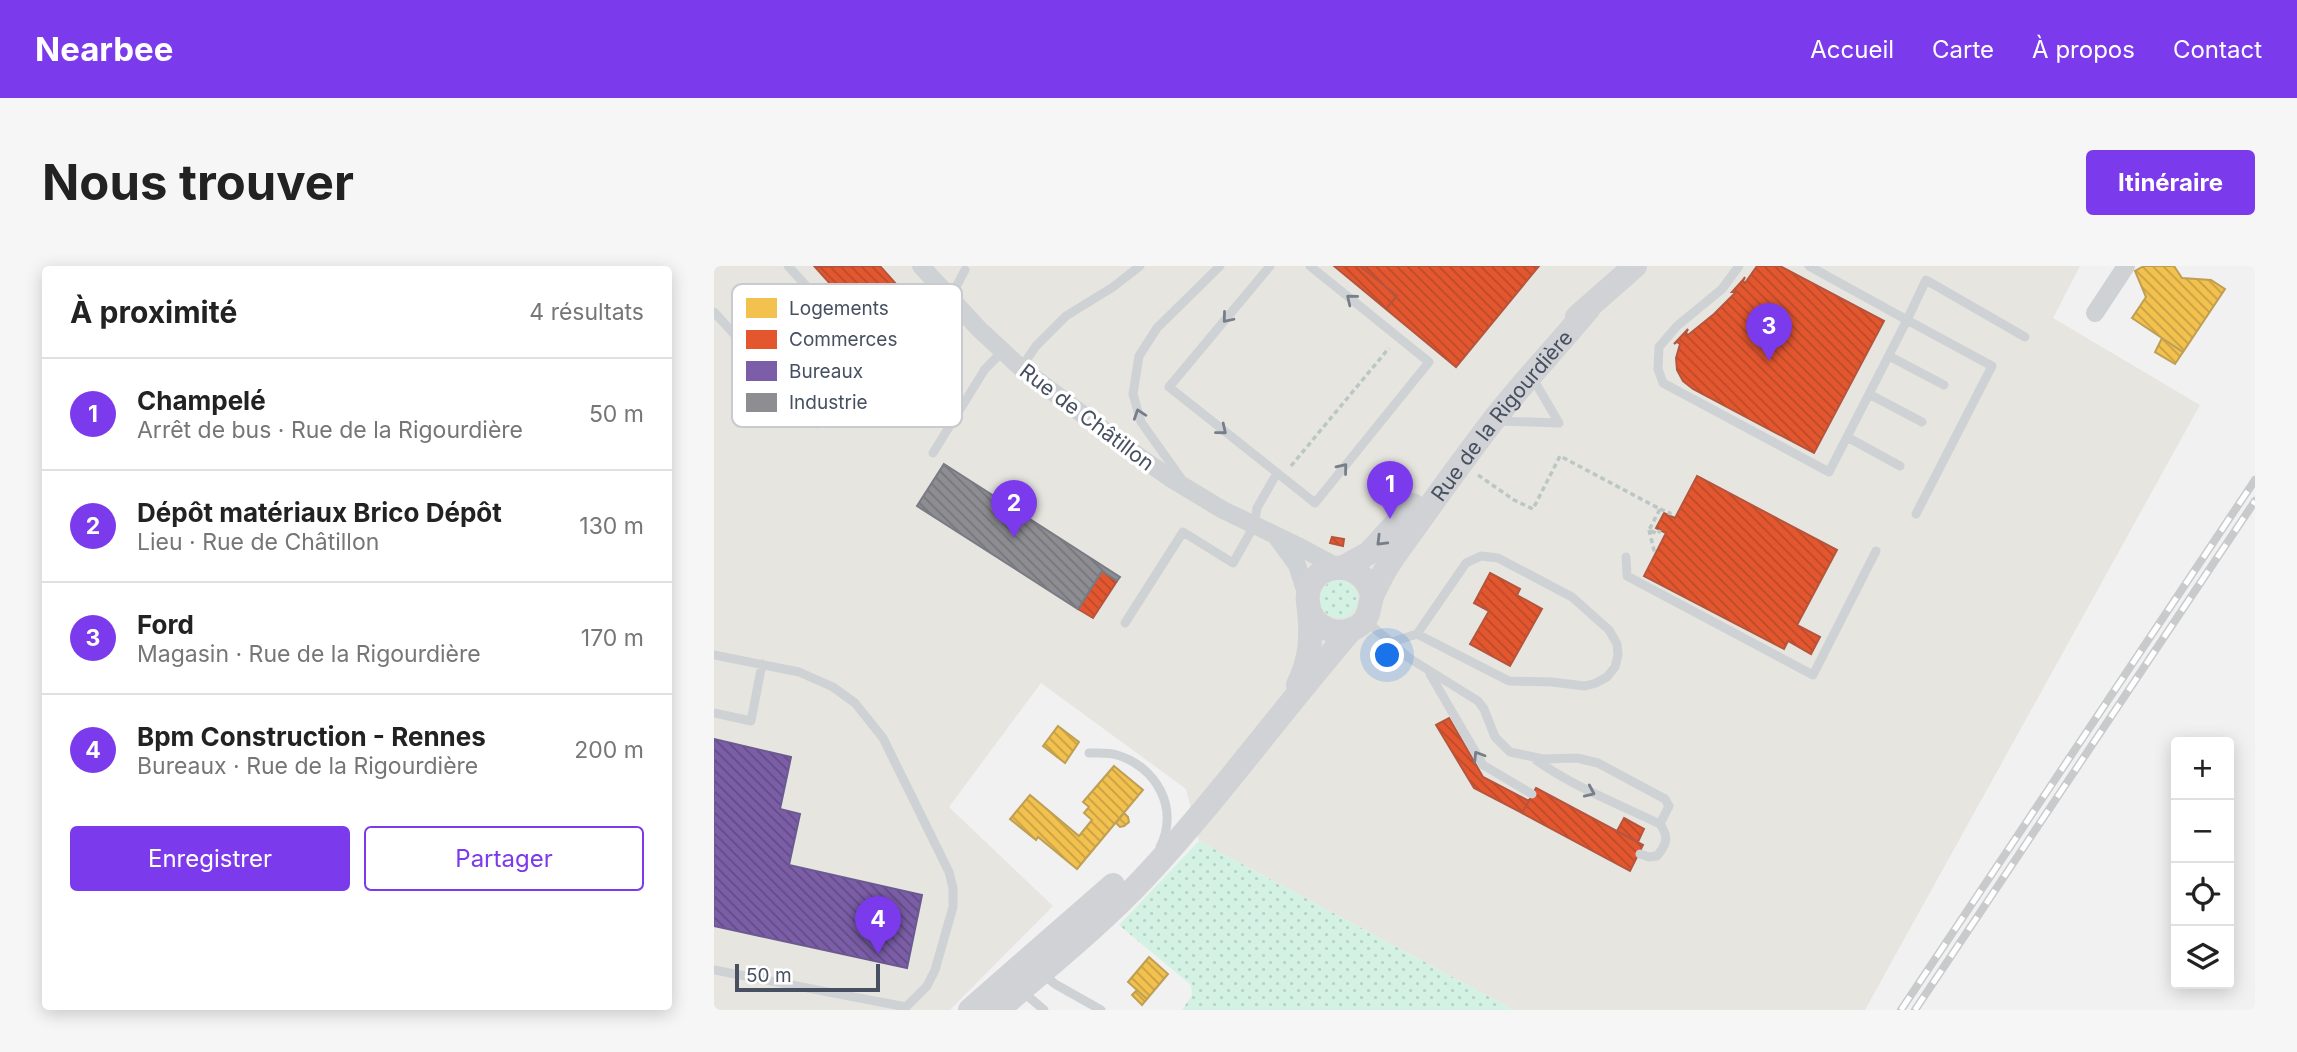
<!DOCTYPE html>
<html lang="fr">
<head>
<meta charset="utf-8">
<style>
  body { margin:0; font-family:Inter,sans-serif; background:#f6f6f6; color:#222 }
  .controls { position:absolute; right:21px; bottom:21px; display:grid; overflow:hidden; border-radius:7px; box-shadow:0 4px 18px #0003 }
  .controls button { width:63px; height:63px; display:grid; place-items:center; padding:0; border:0; border-bottom:2px solid #e0e0e0; background:#fff; color:#222; font:35px sans-serif }
  .scale { position:absolute; left:21px; bottom:18px; width:145px; box-sizing:border-box; padding-left:7px; border:4px solid #465060; border-top:0; font-size:19px; line-height:24px; white-space:nowrap; color:#465060; -webkit-text-stroke:5px #fff; paint-order:stroke }
  .you { position:absolute; left:674px; top:390px; width:24px; height:24px; margin:-18px; border:5px solid #fff; border-radius:50%; background:#1a73e8; box-shadow:0 0 0 10px #1a73e833 }
  .badge { display:grid; place-items:center; width:46px; height:46px; border-radius:50%; background:#7c3aed; color:#fff; font-size:23px; font-weight:700 }
  .pin { position:absolute; translate:-50% -58px; filter:drop-shadow(0 2px 4px #0008) }
  .pin::after { content:''; position:absolute; top:37px; width:24px; height:21px; background:inherit; clip-path:polygon(0 0,100% 0,50% 100%) }
  .list { margin:0; padding:0; list-style:none }
  h2 { display:flex; justify-content:space-between; align-items:center; height:91px; margin:0; padding:0 28px; font-size:30px }
  h2 small { font-size:23px; font-weight:400; color:#767676 }
  .list li { display:grid; grid-template-columns:46px 1fr auto; gap:21px; align-items:center; box-sizing:border-box; height:112px; padding:0 28px; border-top:2px solid #e0e0e0 }
  .list b { display:block; font-size:26px; white-space:nowrap }
  .list p { margin:0; font-size:23px; white-space:nowrap; color:#767676 }
  .list em { font-size:23px; font-style:normal; color:#767676 }
  .actions { display:flex; gap:14px; padding:21px 28px }
  .actions a { flex:1; padding:16px 0; border:2px solid #7c3aed; border-radius:7px; text-align:center; font-size:24px; color:#7c3aed }
  .actions .main { background:#7c3aed; color:#fff }
  .icon { flex:none; width:38px; height:38px; fill:none; stroke:currentColor; stroke-width:2; stroke-linecap:round; stroke-linejoin:round }
  .map { position:relative; flex:none; width:1541px; height:744px; overflow:hidden; border-radius:7px }
  header { display:flex; align-items:center; gap:42px; box-sizing:border-box; height:98px; padding:0 35px; background:#7c3aed; color:#fff }
  header strong { font-size:33px }
  nav { display:flex; gap:38px; margin-inline-start:auto; font-size:24px }
  .intro { display:flex; align-items:center; justify-content:space-between; box-sizing:border-box; height:168px; padding:0 42px }
  h1 { margin:0; font-size:49px }
  .button { padding:18px 32px; border-radius:7px; background:#7c3aed; color:#fff; font-size:24px; font-weight:700 }
  main { display:flex; gap:42px; padding:0 42px }
  aside { flex:1; background:#fff; border-radius:7px; box-shadow:0 4px 18px #0003 }
  .map>svg:first-child { display:block }
  .commercial { fill:#e7e5df }
  .grass { fill:url(#grass-dots) }
  .homes { fill:url(#homes-back-hatch); stroke:#be9f53; stroke-width:2 }
  .shops { fill:url(#shops-back-hatch); stroke:#b5553d; stroke-width:2 }
  .offices { fill:url(#offices-back-hatch); stroke:#6b5a92; stroke-width:2 }
  .industry { fill:url(#industry-back-hatch); stroke:#787b83; stroke-width:2 }
  .lines { fill:none; stroke-linecap:round; stroke-linejoin:round }
  .path { stroke:#bac7c5; stroke-width:3.5; stroke-dasharray:5 3.5; stroke-linecap:butt }
  .lane { stroke:#cfd2d5; stroke-width:9 }
  .street { stroke:#cfd2d5; stroke-width:18 }
  .secondary { stroke:#d0d2d6; stroke-width:24 }
  .rail-casing { stroke:#c8cacc; stroke-width:8 }
  .rail { stroke:#fff; stroke-width:5; stroke-dasharray:16; stroke-linecap:butt }
  .oneway { stroke:#767e89 }
  .labels { text-anchor:middle; dominant-baseline:central; stroke-width:7; stroke-linejoin:round; paint-order:stroke }
  .street-label { font-size:21px; fill:#465060; stroke:#fff }
  .key { fill:#fff; stroke:#c8cacf; stroke-width:2 }
  .key-label { font-size:19px; fill:#465060 }
</style>
</head>
<body>
<header>
<strong>Nearbee</strong>
<nav><a>Accueil</a><a>Carte</a><a>À propos</a><a>Contact</a></nav>
</header>
<div class="intro"><h1>Nous trouver</h1><a class="button">Itinéraire</a></div>
<main>
<aside>
<h2>À proximité<small>4 résultats</small></h2>
<ul class="list">
<li><span class="badge">1</span><div><b>Champelé</b><p>Arrêt de bus · Rue de la Rigourdière</p></div><em>50 m</em></li>
<li><span class="badge">2</span><div><b>Dépôt matériaux Brico Dépôt</b><p>Lieu · Rue de Châtillon</p></div><em>130 m</em></li>
<li><span class="badge">3</span><div><b>Ford</b><p>Magasin · Rue de la Rigourdière</p></div><em>170 m</em></li>
<li><span class="badge">4</span><div><b>Bpm Construction - Rennes</b><p>Bureaux · Rue de la Rigourdière</p></div><em>200 m</em></li>
</ul>
<div class="actions"><a class="main">Enregistrer</a><a>Partager</a></div>
</aside>
<div class="map">
<svg width="1541" height="744" viewBox="0 0 1541 744">
  <defs>
    <pattern id="grass-dots" width="8" height="8" patternUnits="userSpaceOnUse" patternTransform="scale(1.75)"><rect width="8" height="8" fill="#d4f2e4"/><path d="M2 2h.1M6 6h.1" fill="none" stroke="#b7d1c6" stroke-width="1.8" stroke-linecap="round"/></pattern>
    <pattern id="homes-back-hatch" width="6" height="6" patternUnits="userSpaceOnUse" patternTransform="scale(1.75)"><rect width="6" height="6" fill="#f2c14e"/><path d="M-1 5l2 2M0 0l6 6M5-1l2 2" fill="none" stroke="#c69f44"/></pattern>
    <pattern id="shops-back-hatch" width="6" height="6" patternUnits="userSpaceOnUse" patternTransform="scale(1.75)"><rect width="6" height="6" fill="#e4572e"/><path d="M-1 5l2 2M0 0l6 6M5-1l2 2" fill="none" stroke="#bb4a2b"/></pattern>
    <pattern id="offices-back-hatch" width="6" height="6" patternUnits="userSpaceOnUse" patternTransform="scale(1.75)"><rect width="6" height="6" fill="#7b5ea7"/><path d="M-1 5l2 2M0 0l6 6M5-1l2 2" fill="none" stroke="#624c84"/></pattern>
    <pattern id="industry-back-hatch" width="6" height="6" patternUnits="userSpaceOnUse" patternTransform="scale(1.75)"><rect width="6" height="6" fill="#8d8d92"/><path d="M-1 5l2 2M0 0l6 6M5-1l2 2" fill="none" stroke="#75767b"/></pattern>
  </defs>
  <rect width="100%" height="100%" fill="#f2f1f1"/>
  <path class="commercial" d="M0 0H1366L1339 52 1486 139 1151 744H800L485 575 472 523 327 417 235 541 339 640 236 744H0Z"/>
  <path class="grass" d="M606 333a19 19 0 1 1 38 0a19 19 0 1 1-38 0Z
    M485 575 800 744H468L478 729 477 719 405 659Z"/>
  <path class="homes" d="M1430 0H1460L1468 12 1497 14 1511 23 1469 86 1418 52 1432 31 1421 5Z
    M1448 72 1469 86 1461 98 1441 86Z
    M344 460 365 476 351 497 329 480Z
    M400 500 429 524 363 603 324 571 322 574 296 553 316 529 365 570 378 554 370 547 375 541 369 536Z
    M410 547 414 551 415 556 410 560 406 561 402 557Z
    M435 691 454 708 433 733 414 716Z
    M423 724 433 733 428 739 418 729Z"/>
  <path class="shops" d="M166 0 223 64 187 97 101 1Z
    M620 0H646L683 30 672 43Z
    M646 0H825L742 101 672 43 683 30Z
    M1043 0H1066L1170 55 1100 187 979 123 969 115 963 104 962 92 966 78 963 76 960 78 974 63 972 67 974 69 1000 48 1022 26H1018L1028 15 1031 11 1029 15 1031 17Z
    M983 210 1123 284 1083 359 1106 371 1097 388 1074 375 1070 383 930 310 952 267 942 262 950 247 961 252Z
    M618 271 630 273 629 280 616 277Z
    M388 305 403 315 379 352 364 343Z
    M776 307 806 323 803 329 828 343 796 400 756 378 775 345 760 337Z
    M735 452 769 511 815 535 808 547 760 522 722 459Z
    M822 522 929 579 916 605 808 547Z
    M910 552 930 563 924 576 903 565Z"/>
  <path class="offices" d="M0 473 77 491 66 543 86 548 75 599 208 629 193 702 0 660Z"/>
  <path class="industry" d="M230 198 406 311 403 315 388 305 364 343 203 240Z"/>
  <g class="lines">
    <path class="path" d="M577 200 675 82
      M764 209 800 234 819 243 846 190 946 243 935 264 944 268 946 264
      M946 243 956 247 955 249
      M935 264 941 288"/>
    <path class="lane" d="M556 0 455 121 601 237 715 96 596 0
      M1025 0 1008 23 963 60 945 81 944 103 949 117 1115 206 1193 54 1095 0
      M233 29 243 19 251 4
      M0 46 102 158 166 100 74 0
      M1175 90 1230 119
      M307 102 322 80 352 50 399 21 426 0
      M818 111 845 157
      M1155 128 1208 156
      M784 155 845 157
      M1133 171 1186 200
      M219 187 271 103 288 86
      M469 215 427 156 419 128 425 90 443 62 506 0
      M1202 248 1278 100 1193 54 1212 14 1311 71
      M912 291 913 310 1099 409 1162 285
      M652 355 695 392 764 435 770 443 781 471 796 486 829 493 863 492 884 497 951 533 955 540 946 558
      M411 357 469 266 519 297 540 260 543 242 563 207
      M0 389 85 406 119 421 141 437 169 472 235 606 239 622V641L221 704 213 720 189 744
      M679 392 678 376 703 368 752 297 767 290 784 292 858 331 895 364 903 378 904 389 901 401 893 411 882 417 871 420 838 416 795 415 703 368
      M716 408 769 499 818 528
      M0 447 37 455 48 398
      M375 487C384 487 394 486 403 489 442 500 466 543 446 581
      M822 494C860 521 904 538 946 558 955 571 953 578 943 590L935 591 926 588
      M0 704 192 741
      M329 708 341 718 387 744
      M308 725 330 744"/>
    <path class="street" d="M207 0 265 63 307 102 416 184 456 212 509 244 584 280 623 301
      M1381 47 1412 0
      M564 273 583 299 593 330"/>
    <g class="secondary">
      <path d="M863 51 921 0"/>
      <path d="M630 301 655 287 699 239"/>
      <path id="s1" d="M658 330C649 287 589 296 594 337 596 362 626 374 646 359 658 349 654 337 660 326 666 313 673 300 681 289 713 244 745 199 778 156 809 116 843 81 875 42"/>
      <path d="M584 419C596 394 598 372 595 345"/>
      <path d="M256 744 399 619"/>
      <path d="M284 744C333 701 385 660 430 612 504 533 567 445 638 363"/>
    </g>
    <defs>
      <path id="rail" d="M1187 744 1541 214
        M1201 744 1541 235"/>
    </defs>
    <use href="#rail" class="rail-casing"/>
    <use href="#rail" class="rail"/>
  </g>
  <defs><path id="oneway-chevron" d="M-2-3.5L2.5 0L-2 3.5" fill="none" stroke-width="1.6" stroke-linecap="round" stroke-linejoin="round" transform="scale(1.75)"/></defs>
  <g class="oneway">
    <use href="#oneway-chevron" transform="translate(637 33) rotate(-141)"/>
    <use href="#oneway-chevron" transform="translate(513 52) rotate(130)"/>
    <use href="#oneway-chevron" transform="translate(425 148) rotate(-109)"/>
    <use href="#oneway-chevron" transform="translate(508 164) rotate(39)"/>
    <use href="#oneway-chevron" transform="translate(629 202) rotate(-51)"/>
    <use href="#oneway-chevron" transform="translate(667 275) rotate(135)"/>
    <use href="#oneway-chevron" transform="translate(764 490) rotate(-122)"/>
    <use href="#oneway-chevron" transform="translate(876 526) rotate(24)"/>
  </g>
  <g class="labels">
    <g class="street-label">
      <text stroke="none"><textPath href="#s1" startOffset="424">Rue de la Rigourdière</textPath></text>
      <text transform="translate(373 151) rotate(37)">Rue de Châtillon</text>
    </g>
  </g>
  <rect x="18" y="18" width="230" height="143" rx="10" class="key"/>
  <rect x="32" y="32" width="31" height="20" fill="#f2c14e"/>
  <rect x="32" y="64" width="31" height="19" fill="#e4572e"/>
  <rect x="32" y="95" width="31" height="20" fill="#7b5ea7"/>
  <rect x="32" y="127" width="31" height="19" fill="#8d8d92"/>
  <g class="key-label">
    <text x="75" y="49">Logements</text>
    <text x="75" y="80">Commerces</text>
    <text x="75" y="112">Bureaux</text>
    <text x="75" y="143">Industrie</text>
  </g>
</svg>
<div class="controls">
<button>+</button>
<button>−</button>
<button><svg class="icon" aria-label="locate" viewBox="0 0 24 24"><circle cx="12" cy="12" r="6"/><path d="M12 2v4M12 18v4M2 12h4M18 12h4"/></svg></button>
<button><svg class="icon" aria-label="layers" viewBox="0 0 24 24"><path d="M12 4l9 5-9 5-9-5zM3 14l9 5 9-5"/></svg></button>
</div>
<div class="scale">50 m</div>
<div class="you"></div>
<div class="pin badge" style="left:676px;top:253px">1</div>
<div class="pin badge" style="left:300px;top:272px">2</div>
<div class="pin badge" style="left:1055px;top:95px">3</div>
<div class="pin badge" style="left:164px;top:688px">4</div>
</div>
</main>
</body>
</html>
